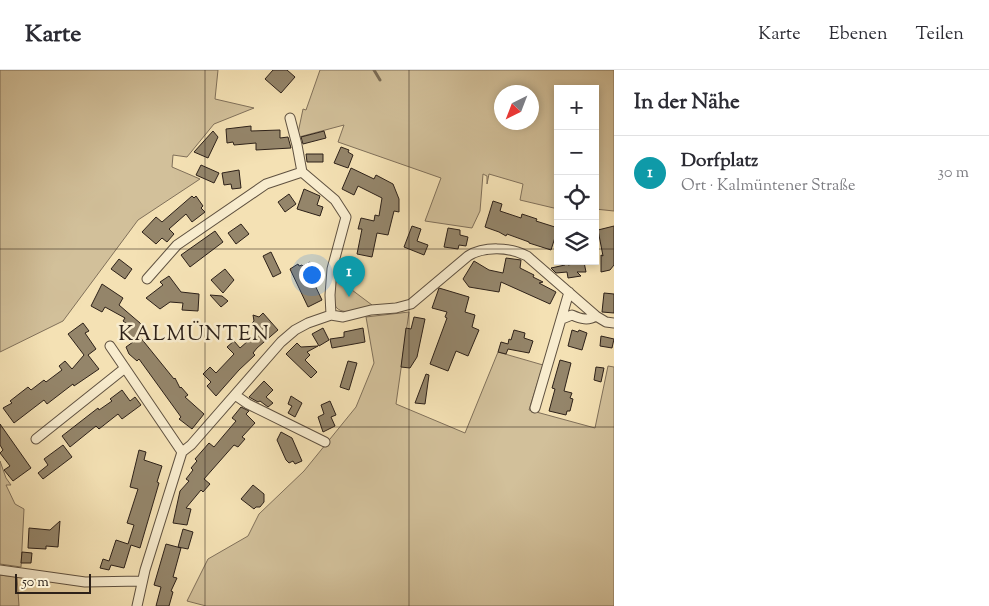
<!DOCTYPE html>
<html lang="de">
<head>
<meta charset="utf-8">
<style>
  body { margin:0; font-family:"Sorts Mill Goudy",serif; background:#f2f2f3; color:#2b2b33 }
  .controls { position:absolute; right:15px; top:15px; display:grid; overflow:hidden; border-radius:0px; box-shadow:0 2px 8px #0003 }
  .controls button { width:45px; height:45px; display:grid; place-items:center; padding:0; border:0; border-bottom:1px solid #e1e1e2; background:#fff; color:#2b2b33; font:25px sans-serif }
  .compass { position:absolute; left:494px; top:15px; width:45px; height:45px; border-radius:50%; background:#fff; box-shadow:0 2px 8px #0003; rotate:222deg }
  .scale { position:absolute; left:15px; bottom:12px; width:76px; box-sizing:border-box; padding-left:5px; border:2px solid #2d2119; border-top:0; font-size:14px; line-height:18px; white-space:nowrap; color:#2d2119; -webkit-text-stroke:4px #f8ecce; paint-order:stroke }
  .you { position:absolute; left:311px; top:204px; width:18px; height:18px; margin:-12px; border:4px solid #fff; border-radius:50%; background:#1a73e8; box-shadow:0 0 0 8px #1a73e833 }
  .badge { display:grid; place-items:center; width:32px; height:32px; border-radius:50%; background:#8f2418; color:#fff; font-size:16px; font-weight:700 }
  .pin { position:absolute; translate:-50% -41px; filter:drop-shadow(0 1px 2px #0008) }
  .pin::after { content:''; position:absolute; top:26px; width:18px; height:15px; background:inherit; clip-path:polygon(0 0,100% 0,50% 100%) }
  .list { margin:0; padding:0; list-style:none }
  h2 { display:flex; justify-content:space-between; align-items:center; height:65px; margin:0; padding:0 20px; font-size:21px }
  h2 small { font-size:16px; font-weight:400; color:#7c7c81 }
  .list li { display:grid; grid-template-columns:32px 1fr auto; gap:15px; align-items:center; box-sizing:border-box; height:75px; padding:0 20px; border-top:1px solid #e1e1e2 }
  .list b { display:block; font-size:19px; white-space:nowrap }
  .list p { margin:0; font-size:16px; white-space:nowrap; color:#7c7c81 }
  .list em { font-size:16px; font-style:normal; color:#7c7c81 }
  .icon { flex:none; width:28px; height:28px; fill:none; stroke:currentColor; stroke-width:2; stroke-linecap:round; stroke-linejoin:round }
  .map { position:relative; flex:none; width:614px; height:536px; overflow:hidden }
  header { display:flex; align-items:center; gap:30px; box-sizing:border-box; height:70px; padding:0 25px; background:#fff; border-bottom:1px solid #e1e1e2 }
  header strong { font-size:24px }
  nav { display:flex; gap:28px; margin-inline-start:auto; font-size:18px }
  main { display:flex }
  aside { flex:1; background:#fff }
  .map>svg:first-child { display:block }
  .green { fill:#d2c09a; stroke:#80705a; fill-rule:evenodd }
  .lines { fill:none; stroke-linecap:round; stroke-linejoin:round }
  .stream { stroke:#7c6d56; stroke-width:3 }
  .building { fill:#94856a; stroke:#2d2119 }
  .minor-casing { stroke:#5f5140; stroke-width:11 }
  .minor { stroke:#f8ecce; stroke-width:9 }
  .grid { fill:none; stroke:#2d2119; stroke-width:1; stroke-opacity:0.55 }
  .labels { text-anchor:middle; dominant-baseline:central; stroke-width:5; stroke-linejoin:round; paint-order:stroke }
  .neighbourhood-label { font-size:21px; letter-spacing:1px; fill:#2d2119; stroke:#f8ecce }
</style>
</head>
<body>
<header>
<strong>Karte</strong>
<nav><a>Karte</a><a>Ebenen</a><a>Teilen</a></nav>
</header>
<main>
<div class="map">
<svg width="614" height="536" viewBox="0 0 614 536">
  <rect width="100%" height="100%" fill="#f4e1b4"/>
  <filter id="stains"><feTurbulence type="fractalNoise" baseFrequency=".004" numOctaves="4"/><feColorMatrix values="0 0 0 0 .2 0 0 0 0 .09 0 0 0 0 .02 0 0 0 .5 -.17"/></filter>
  <radialGradient id="worn" r=".72"><stop offset=".6" stop-color="#630" stop-opacity="0"/><stop offset="1" stop-color="#630" stop-opacity=".3"/></radialGradient>
  <path class="green" d="M0 0H218L215 29 254 38 214 54 187 87 173 85 172 97 200 109 138 150 63 251 0 282Z
    M320 0H614V141L595 139V19H558V139L520 130 523 114 489 104 487 114V106L483 104 480 141 472 158 425 151 441 108 338 72 344 55 299 67 298 63 303 39 306 40ZM502 22H532V52H502Z
    M336 208 372 235C362 238 339 249 334 233 332 227 335 216 336 208Z
    M409 242 396 334 465 363 498 282 543 295 529 340 595 358 608 296 614 297V536H206L187 531 208 489 248 466 259 444 304 401 356 337 374 293 366 247Z
    M0 391 6 408 11 415H6L15 434 24 439 21 497 0 494Z
    M0 505 17 507 19 536H0Z"/>
  <g class="lines">
    <path class="stream" d="M374 0 380 10"/>
  </g>
  <path class="building" d="M273 0H287L295 7 281 23 265 9Z
    M251 56V61L280 60V68L288 67 291 78 256 80V73L234 75 233 72 227 73 226 59Z
    M213 61 218 67 208 88 194 82Z
    M324 61 326 68 303 74 301 67Z
    M341 77 349 80 348 82 353 85 348 98 334 93Z
    M306 84H323V92H307Z
    M201 95 219 103 214 113 196 105Z
    M351 98 374 109 376 105 393 114 399 129V142L394 141 388 165 377 163 372 187 357 184 362 159H358L361 148 374 151 375 145 379 146 382 128 358 116 354 125 342 119Z
    M239 100 241 118 232 119 231 114 224 115 222 103Z
    M304 119 320 126 317 135 323 137 320 146 297 139Z
    M289 124 296 134 285 142 278 132Z
    M192 126 194 128 196 126 203 136 201 138 205 142 192 152 186 144 169 159 174 164 167 172 162 168 156 174 142 162 156 147 162 152Z
    M493 131 502 134 500 141 521 148 522 144 537 149 536 151 558 158 551 180 529 173V172L507 164 506 166 499 162 485 157Z
    M241 154 249 164 236 174 228 163Z
    M412 156 421 159 417 171 428 175 424 185 404 177Z
    M614 156V195L610 200 601 202V185L603 186 598 160Z
    M448 158 460 160V165L468 167 466 176 459 175 458 179 444 177Z
    M215 161 223 172 190 197 181 185Z
    M271 182 281 203 273 207 263 186Z
    M506 188 521 190 520 198 534 205 533 207 543 212 539 213 556 222 550 234 501 212 499 222 469 217 463 209 474 191 489 200 503 203Z
    M119 189 132 199 125 209 111 199Z
    M310 192 318 206 312 209 322 230 308 237 290 199 298 194 299 196 302 195 303 196Z
    M565 192 568 195 584 192 586 202H577L581 206 568 208 567 202 556 203 551 198 565 195Z
    M225 199 234 210 223 223 211 210Z
    M169 206 181 222 199 224 198 241 182 240 183 233 170 232 160 239 146 228 163 215 160 212Z
    M102 214 123 228 119 235 140 253 147 262 140 267 174 309 175 308 180 318 181 317 188 325 185 327 204 344 192 359 179 349 181 347 139 289 137 291 129 284 126 277 133 272 126 262 128 260 125 256 127 254 123 251 125 248 105 237 102 242 91 236Z
    M439 218 469 227 465 242 475 245 472 257 479 260 468 286 456 281 448 301 430 294 447 248 445 247 447 242 432 238Z
    M604 223 614 224V243L602 242Z
    M210 225 222 226 228 231 221 237Z
    M263 243 278 260 257 278 253 283 255 285 239 300 216 326 207 316 211 312 203 304 210 297 216 303 234 284 227 277 234 271 240 278 257 263 250 255 254 251 253 245 259 247Z
    M414 247 425 249 417 287 410 298 401 297 406 258 411 259Z
    M83 253 89 261 85 263 96 279 88 285 99 299 74 316 73 314 47 334 44 330 14 353 3 338 12 333 10 331 28 317 31 320 44 310 46 312 62 300 59 296 65 291 72 299 84 285 68 264Z
    M323 258 329 270 319 276 312 264Z
    M363 258 365 272 332 278 330 269 344 267V262Z
    M514 260 525 263 524 268 533 271 529 283 508 279 506 284 498 282 501 272 508 274 509 269 511 270Z
    M572 260 578 262 579 260 587 263 582 280 568 276Z
    M601 266 614 269 612 278 600 276Z
    M297 273 301 277 318 276 307 282 310 285 305 290 317 302 311 308 286 284Z
    M560 290 571 293 564 321 572 323 570 328 573 329 570 341H567L566 345 549 341 555 319 552 318Z
    M348 291 357 293 349 320 340 317Z
    M596 297 604 298 601 312 594 310Z
    M426 304 429 305 425 334 415 333Z
    M264 311 273 320 266 327 273 333 268 337 260 331 258 332 249 327Z
    M122 320 130 331 135 327 141 335 122 349 118 344 99 359 96 356 70 377 62 366 98 338 99 340 112 331 110 329Z
    M291 326 302 333 295 347 288 343 292 336 288 334Z
    M330 331 336 345 331 347 335 356 323 362 318 347 324 344 321 335Z
    M241 337 249 341 246 344 255 353 242 367 245 369 238 377 234 375 204 409 210 414 203 422 201 420 186 438 191 439 187 455 173 453 180 421 189 411 186 409 193 400 191 398 197 391 195 389 209 373 214 377 224 365 236 351 232 348Z
    M0 354 31 398 13 411 4 400 10 396 0 383 3 380 0 375Z
    M281 362 292 368 302 391 295 394 293 391 289 393 286 390 277 370Z
    M63 375 72 387 43 409 38 403 48 395 44 389Z
    M139 380 146 382 144 390 162 396 157 412 159 413 140 478 131 475 124 498 111 495 109 500 100 498 103 489 109 491 116 470 128 474 134 455 127 453 138 419 130 417Z
    M253 415 264 424V432L260 437H256L254 439 241 429Z
    M60 451 58 477 46 476V479L28 478 29 458 50 460Z
    M183 459 193 462 188 479 178 477Z
    M166 474 181 478 173 507 177 508 171 521 173 522 169 536H156L161 517 154 515Z
    M22 482 32 483 31 493H21Z"/>
  <g class="lines">
    <defs>
      <path id="minor" d="M290 48 297 75 302 102
        M147 209 177 175 266 114 302 102 335 130 346 147 332 199 330 225 331 245
        M562 249 572 245C581 249 588 251 596 246
        M110 276 125 298
        M235 325 248 334 325 372
        M535 338 569 222
        M36 369 125 298 182 382
        M0 500 85 512 142 511
        M137 536 145 500 182 382 191 375 281 272 295 260 308 253 331 245 343 247 371 240 396 238 411 234 468 186C484 176 510 177 527 186L596 246 606 252 614 253"/>
    </defs>
    <use href="#minor" class="minor-casing"/>
    <use href="#minor" class="minor"/>
  </g>
  <path class="grid" d="M205 0V536M409 0V536M0 179H558M595 179H614M0 357H614"/>
  <g class="labels">
    <g class="neighbourhood-label">
      <text x="194" y="265">KALMÜNTEN</text>
    </g>
  </g>
  <rect width="100%" height="100%" filter="url(#stains)"/>
  <rect width="100%" height="100%" fill="url(#worn)"/>
</svg>
<div class="controls">
<button>+</button>
<button>−</button>
<button><svg class="icon" aria-label="locate" viewBox="0 0 24 24"><circle cx="12" cy="12" r="6"/><path d="M12 2v4M12 18v4M2 12h4M18 12h4"/></svg></button>
<button><svg class="icon" aria-label="layers" viewBox="0 0 24 24"><path d="M12 4l9 5-9 5-9-5zM3 14l9 5 9-5"/></svg></button>
</div>
<svg class="compass" viewBox="-18 -18 36 36"><path d="M0-13l5 13h-10z" fill="#e53935"/><path d="M0 13l5-13h-10z" fill="#7c7c81"/></svg>
<div class="scale">50 m</div>
<div class="you"></div>
<div class="pin badge" style="left:349px;top:227px;background:#0f9aa8">1</div>
</div>
<aside>
<h2>In der Nähe<small></small></h2>
<ul class="list">
<li><span class="badge" style="background:#0f9aa8">1</span><div><b>Dorfplatz</b><p>Ort · Kalmüntener Straße</p></div><em>30 m</em></li>
</ul>
</aside>
</main>
</body>
</html>
